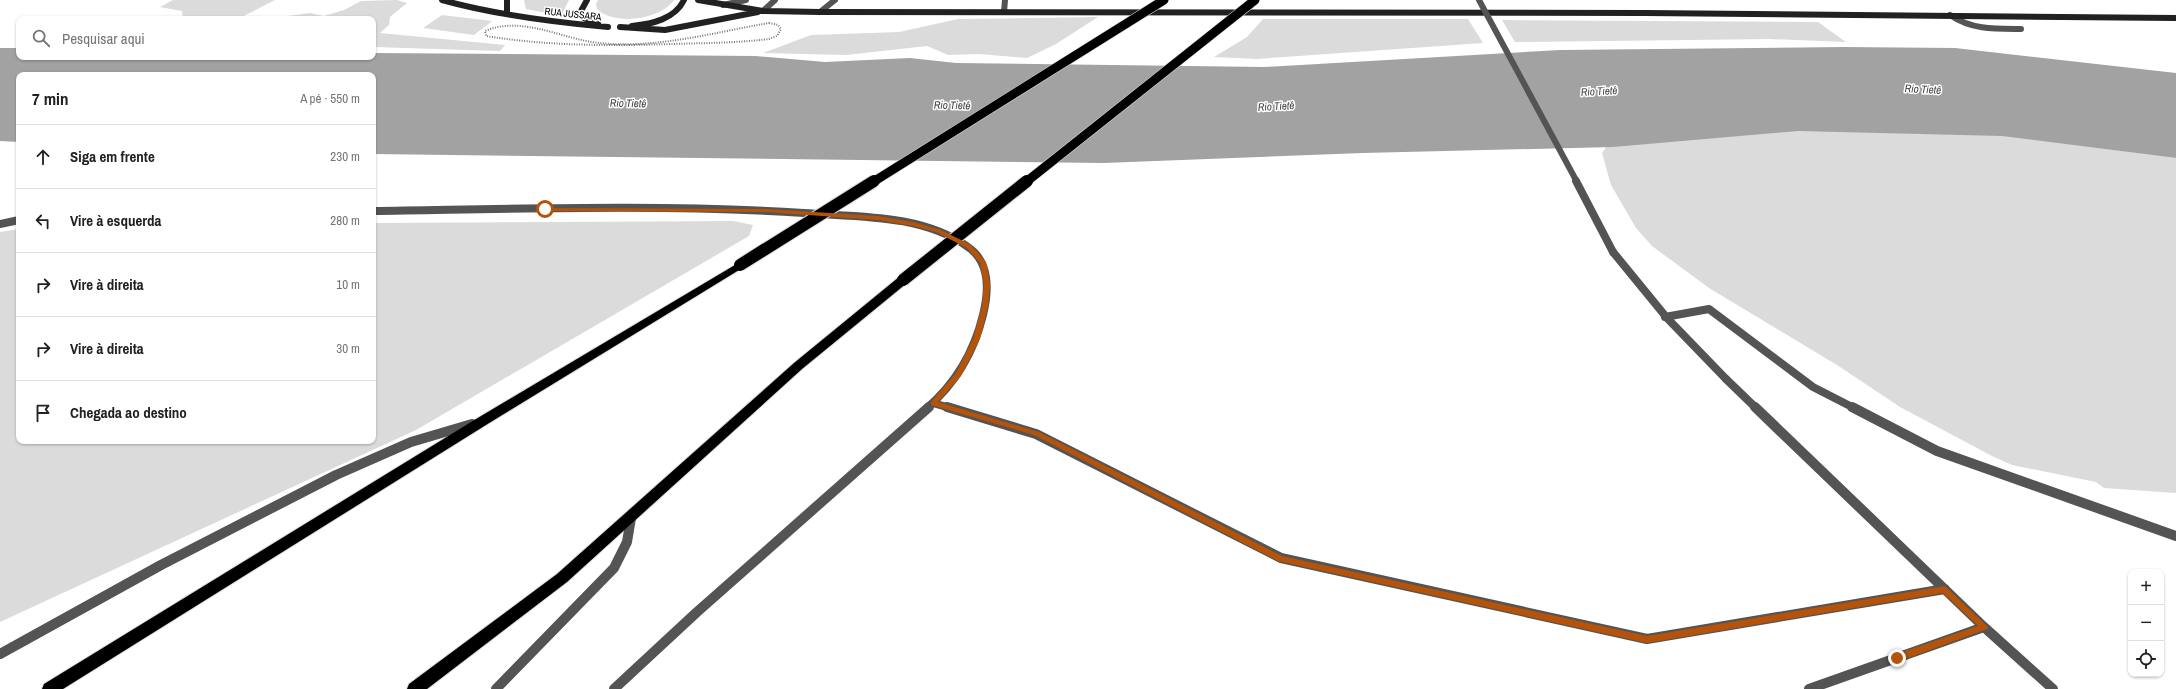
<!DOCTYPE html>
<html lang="pt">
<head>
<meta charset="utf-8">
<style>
  body { margin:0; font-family:"Archivo Narrow",sans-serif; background:#f6f6f6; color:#202124 }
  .controls { position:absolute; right:12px; bottom:12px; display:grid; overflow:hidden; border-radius:8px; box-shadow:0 1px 3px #0004 }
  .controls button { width:36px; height:36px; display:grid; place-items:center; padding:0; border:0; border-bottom:1px solid #e0e0e0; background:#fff; color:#202124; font:20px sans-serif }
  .stop { position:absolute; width:12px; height:12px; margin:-9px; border:3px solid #b45309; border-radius:50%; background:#fff }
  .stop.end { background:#b45309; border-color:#fff; box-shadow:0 1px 4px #0008 }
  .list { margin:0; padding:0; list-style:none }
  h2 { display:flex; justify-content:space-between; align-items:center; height:52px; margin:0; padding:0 16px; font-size:17px }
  h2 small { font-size:13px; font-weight:400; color:#757577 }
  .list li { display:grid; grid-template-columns:26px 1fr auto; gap:12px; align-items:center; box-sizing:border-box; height:64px; padding:0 16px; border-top:1px solid #e0e0e0 }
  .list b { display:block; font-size:15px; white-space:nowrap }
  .list em { font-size:13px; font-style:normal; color:#757577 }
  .icon { flex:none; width:22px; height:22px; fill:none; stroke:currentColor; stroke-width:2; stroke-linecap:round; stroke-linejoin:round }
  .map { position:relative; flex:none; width:2176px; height:689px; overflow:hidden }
  .search { position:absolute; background:#fff; box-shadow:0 1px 3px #0004; left:16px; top:16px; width:360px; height:44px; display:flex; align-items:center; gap:10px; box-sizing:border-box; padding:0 14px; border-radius:8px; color:#757577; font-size:15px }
  .panel { position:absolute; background:#fff; box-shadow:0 1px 3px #0004; left:16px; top:72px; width:360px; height:372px; border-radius:8px }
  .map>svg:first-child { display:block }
  .green { fill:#dbdbdb }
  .water { fill:#a2a2a2 }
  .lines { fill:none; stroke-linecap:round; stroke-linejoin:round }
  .motorway-casing { stroke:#dbdbdb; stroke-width:2 }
  .path { stroke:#767676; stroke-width:2; stroke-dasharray:1 1.5; stroke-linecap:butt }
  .service-far2 { stroke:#545454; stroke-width:6 }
  .service-far1 { stroke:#545454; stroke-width:8 }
  .service { stroke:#545454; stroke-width:10 }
  .minor-far1 { stroke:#545454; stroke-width:6 }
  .minor { stroke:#545454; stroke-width:8 }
  .secondary { stroke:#212121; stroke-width:6 }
  .motorway { fill:#000; fill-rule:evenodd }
  .motorway-bridge-far1-casing { stroke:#dbdbdb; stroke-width:10; stroke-linecap:butt }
  .motorway-bridge-casing { stroke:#dbdbdb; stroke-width:14; stroke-linecap:butt }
  .minor-bridge-far1 { stroke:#545454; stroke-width:6 }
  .minor-bridge { stroke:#545454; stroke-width:8 }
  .motorway-bridge-far1 { stroke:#000; stroke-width:9 }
  .motorway-bridge { stroke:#000; stroke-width:12 }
  .route { fill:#b45309 }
  .labels { text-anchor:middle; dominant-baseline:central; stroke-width:3; stroke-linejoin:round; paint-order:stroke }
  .far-street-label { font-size:10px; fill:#000; stroke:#fff }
  .far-water-label { font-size:11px; font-style:italic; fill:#434343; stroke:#fff }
</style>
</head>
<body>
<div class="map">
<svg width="2176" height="689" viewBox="0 0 2176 689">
  <rect width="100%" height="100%" fill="#fff"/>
  <path class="green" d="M173 0H275L244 16 247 19H183L182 11 160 7Z
    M397 0 407 3 390 17 389 25 380 33 505 45 500 51 373 47V19H265L310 13 324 16 344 10 361 1Z
    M524 0H569L563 12 566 17 526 9Z
    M598 0H674C660 20 614 26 597 9L596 4Z
    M442 15 492 21 474 35 423 28Z
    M1098 17 1056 44 1027 58 979 54 948 55 927 46 846 55 763 53 811 35 899 32 958 19Z
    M1263 19H1468L1483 43 1257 59 1214 57 1247 37Z
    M1502 20 1818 22 1846 42 1770 39 1515 42Z
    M1719 128 1975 132 2176 158V493L2104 488 2096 482 2012 465 1992 456 1900 407 1837 365 1709 288 1652 246 1636 228 1611 185 1602 153 1607 146Z
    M733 221 753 225 749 236 416 430 0 622V232L19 229V441H373V223Z"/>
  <path class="water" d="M1843 47 1955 48 2176 73V158L2002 136 1798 131 1613 147 1363 153 1104 163 373 154V75H19V142L0 141V48H19V57H373V53L755 56 825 62 910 58 956 63 1264 67 1560 50Z"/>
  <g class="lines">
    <defs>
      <path id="motorway" d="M740 262 746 265 744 267 486 425 63 689H42L44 684 476 419Z
        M903 276 909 280 907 283 802 369 567 582 427 689H407L409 684 557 574 794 363 899 277Z"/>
    </defs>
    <use href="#motorway" class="motorway-casing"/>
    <path class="path" d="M769 23 778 25 781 29 777 36 769 39C737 43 704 43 672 44 609 46 548 46 486 36L485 31C517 17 553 34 586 41 646 52 710 33 769 23Z"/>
    <path class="service-far2" d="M1004 12 1005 0
      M1950 15C1972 30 1995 29 2021 29"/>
    <path class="service-far1" d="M373 211C516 209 660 204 804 213 858 217 922 214 968 247 990 262 989 291 983 315 974 352 956 383 927 408
      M0 224 19 220
      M1665 317 1709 309 1813 387 1854 408
      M1726 379 1756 408
      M933 403 950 408"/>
    <path class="service" d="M947 407 1036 434 1281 558 1647 639 1945 589
      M1755 407 1984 627 2053 689
      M1852 407 1937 451 2176 536
      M0 654 161 565 336 475 411 442 472 424
      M496 689 614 568 627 542 631 518
      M614 689 697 612 929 407
      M1809 689 1984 627"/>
    <path class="minor-far1" d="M723 5 746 0
      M763 11 775 0
      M820 12 835 0"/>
    <path class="minor" d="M1613 252 1667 318 1726 379"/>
    <path class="secondary" d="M442 0C496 15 552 22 608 27
      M507 0V13
      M587 0 581 11 584 18 598 24
      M698 0 763 11 820 12 1645 13 2176 18
      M632 26C652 24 675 19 684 0
      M620 27 665 30 758 12"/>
    <use href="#motorway" class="motorway"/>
    <defs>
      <path id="motorway-bridge-far1" d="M873 182 1164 0
        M1026 182 1255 0"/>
      <path id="motorway-bridge" d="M740 265 874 181
        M903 280 1027 181"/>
    </defs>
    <use href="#motorway-bridge-far1" class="motorway-bridge-far1-casing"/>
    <use href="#motorway-bridge" class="motorway-bridge-casing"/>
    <path class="minor-bridge-far1" d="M1479 0 1577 182"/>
    <path class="minor-bridge" d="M1576 181 1613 252"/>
    <use href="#motorway-bridge-far1" class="motorway-bridge-far1"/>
    <use href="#motorway-bridge" class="motorway-bridge"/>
  </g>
  <path class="route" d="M543 208 766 209 878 216 913 222 941 230 971 245 986 262 990 284 988 306 980 339 961 376 938 402 1039 432 1282 556 1647 636 1945 586 1988 627 1987 629 1897 662 1894 660V655L1978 626 1943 593 1647 643 1278 561 1034 435 931 405V402L956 373 973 339 982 306 984 284 980 263 967 248 936 232 913 226 878 220 766 212 545 211Z"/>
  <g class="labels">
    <g class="far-street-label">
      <text transform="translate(573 14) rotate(6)">RUA JUSSARA</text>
    </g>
    <g class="far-water-label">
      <text transform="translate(1923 89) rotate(3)">Rio Tietê</text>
      <text transform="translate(1599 91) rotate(-3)">Rio Tietê</text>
      <text transform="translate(628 103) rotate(1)">Rio Tietê</text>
      <text transform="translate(952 105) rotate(1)">Rio Tietê</text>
      <text transform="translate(1276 106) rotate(-3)">Rio Tietê</text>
    </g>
  </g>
</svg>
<div class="controls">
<button>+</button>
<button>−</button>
<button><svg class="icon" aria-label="locate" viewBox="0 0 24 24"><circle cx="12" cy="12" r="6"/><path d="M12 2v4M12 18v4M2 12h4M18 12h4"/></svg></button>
</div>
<div class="stop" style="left:545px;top:209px"></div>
<div class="stop end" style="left:1897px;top:658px"></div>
<div class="search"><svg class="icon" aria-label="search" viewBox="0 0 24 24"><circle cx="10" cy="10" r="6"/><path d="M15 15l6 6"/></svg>Pesquisar aqui</div>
<section class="panel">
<h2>7 min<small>A pé · 550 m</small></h2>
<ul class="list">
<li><svg class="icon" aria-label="ahead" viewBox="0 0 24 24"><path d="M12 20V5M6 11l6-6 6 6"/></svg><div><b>Siga em frente</b></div><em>230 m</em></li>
<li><svg class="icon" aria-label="left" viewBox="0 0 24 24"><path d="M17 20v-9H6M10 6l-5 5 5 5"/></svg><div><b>Vire à esquerda</b></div><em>280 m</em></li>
<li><svg class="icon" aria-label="right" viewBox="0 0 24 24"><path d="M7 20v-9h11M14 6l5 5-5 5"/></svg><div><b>Vire à direita</b></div><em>10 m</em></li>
<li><svg class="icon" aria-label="right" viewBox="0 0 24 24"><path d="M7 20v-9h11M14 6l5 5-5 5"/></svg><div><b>Vire à direita</b></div><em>30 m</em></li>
<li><svg class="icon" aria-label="arrive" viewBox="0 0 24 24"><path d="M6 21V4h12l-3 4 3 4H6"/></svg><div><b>Chegada ao destino</b></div></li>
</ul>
</section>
</div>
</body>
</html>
